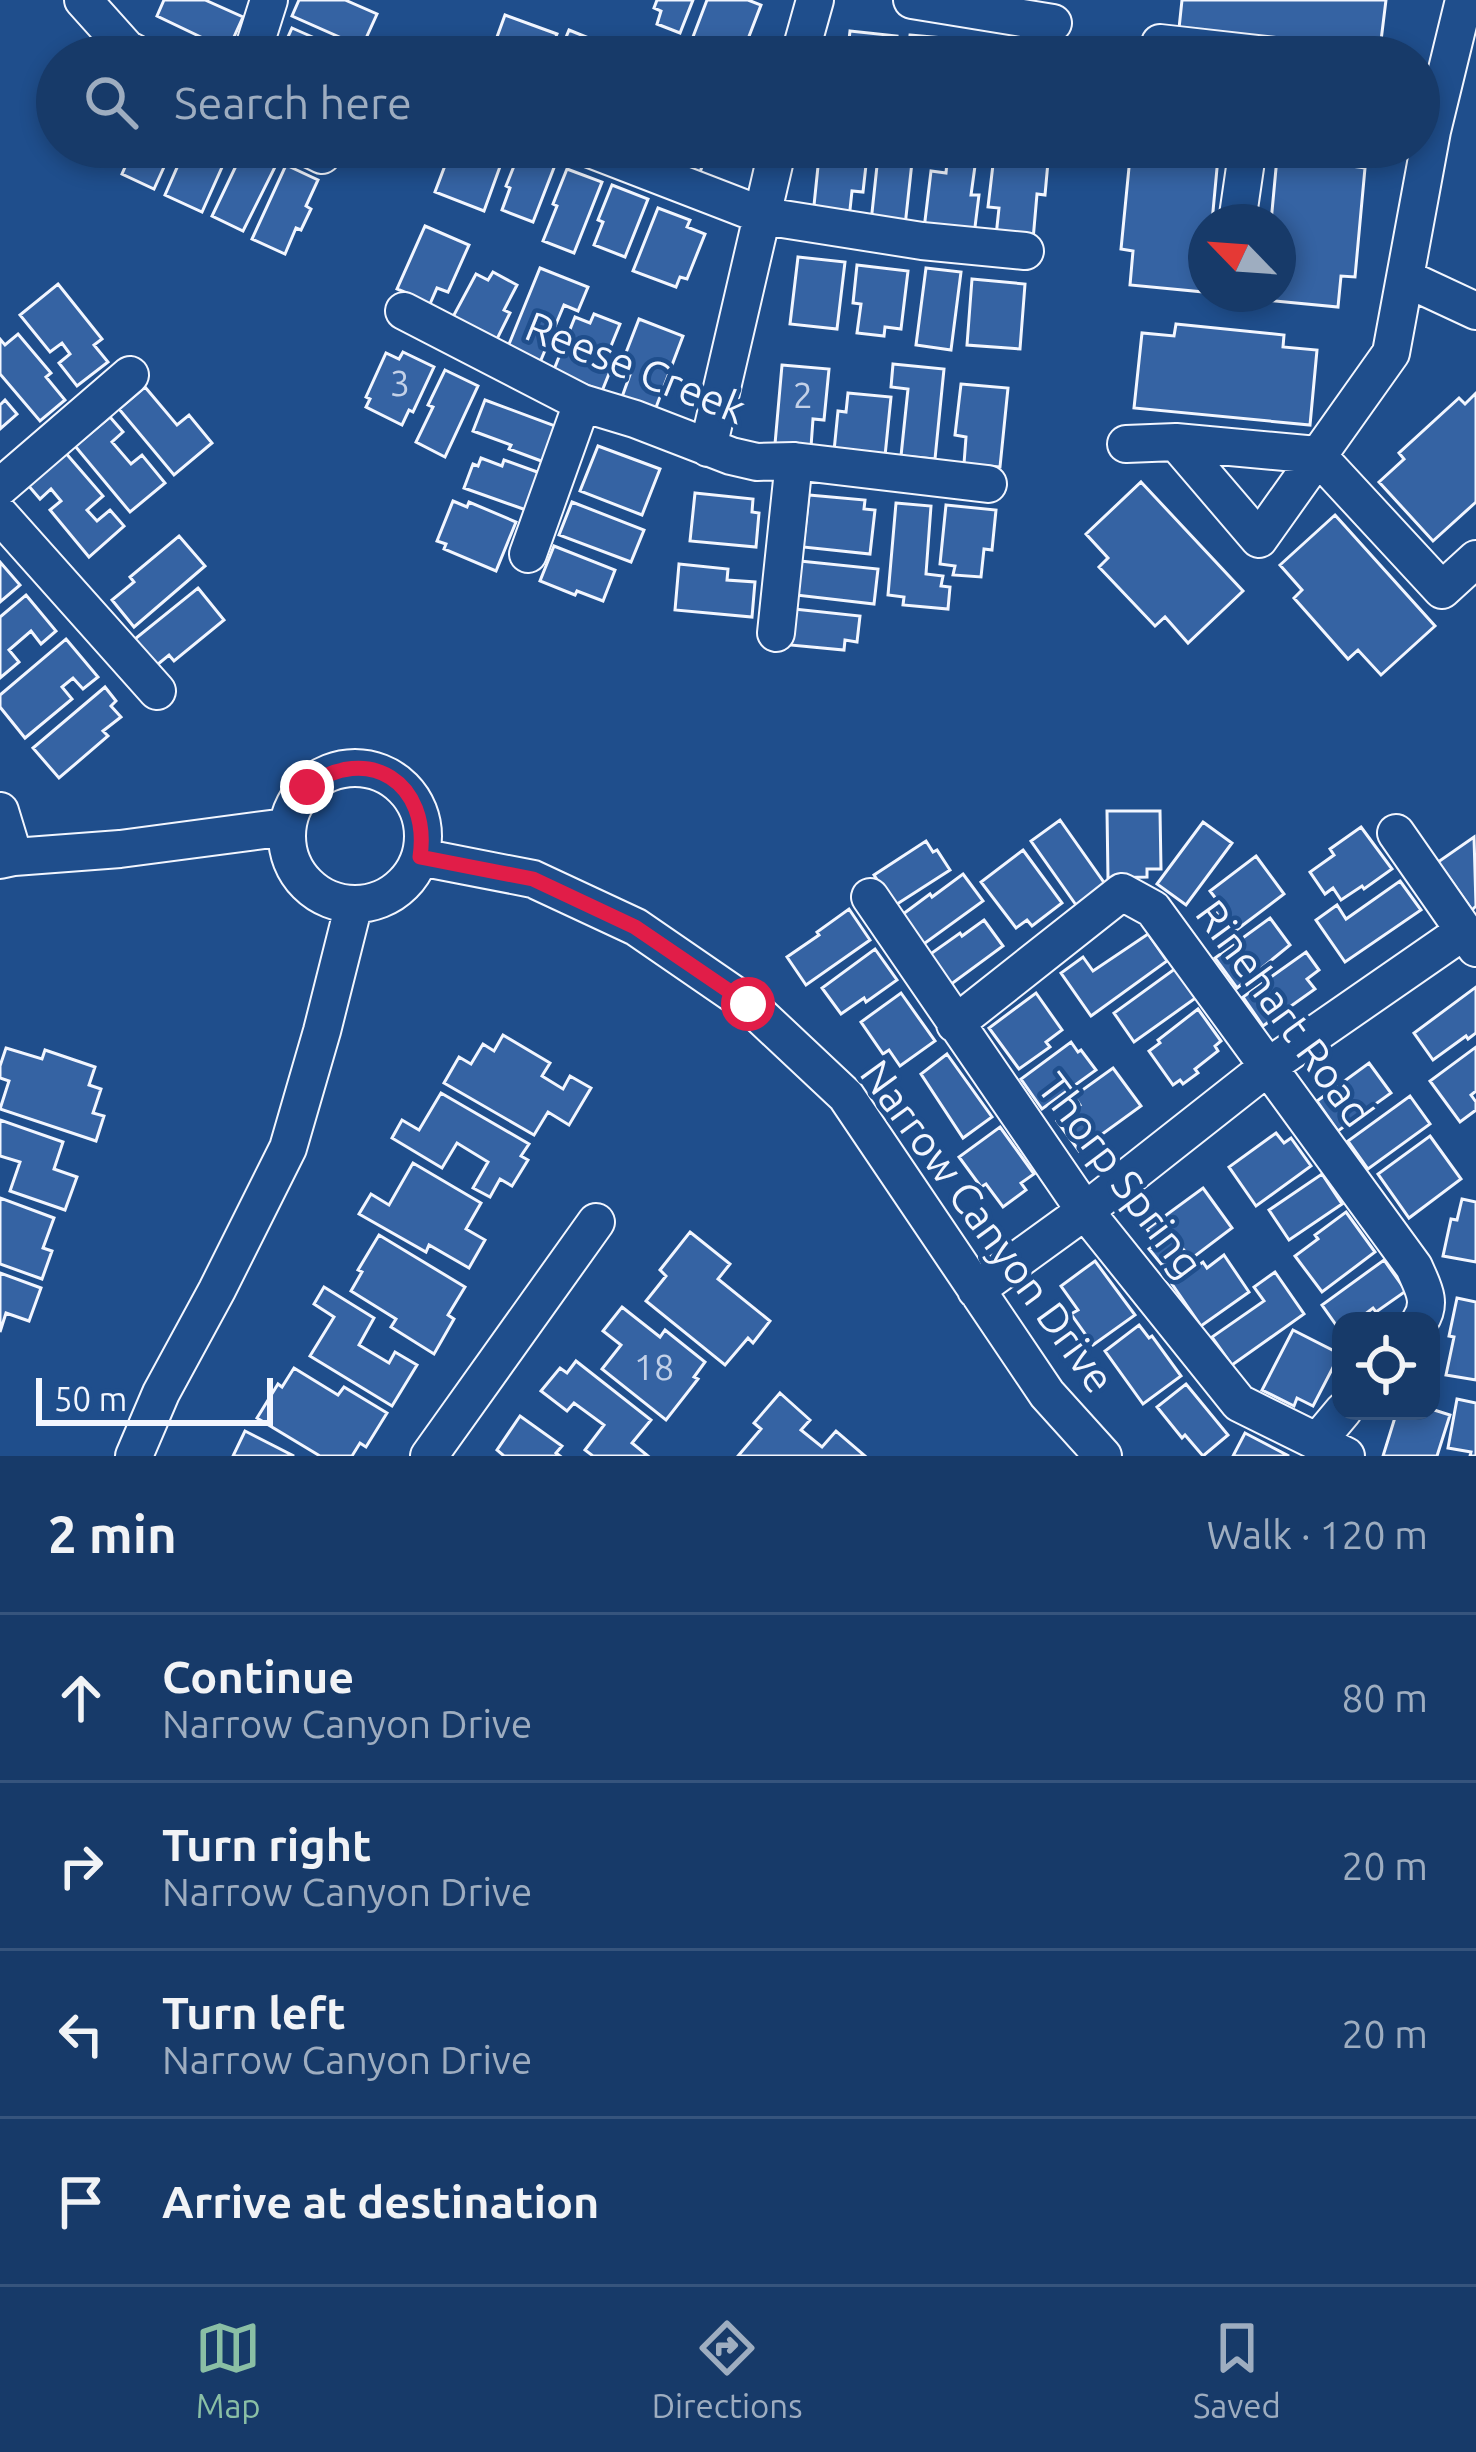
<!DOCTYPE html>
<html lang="en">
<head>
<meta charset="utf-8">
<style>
  body { margin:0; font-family:Ubuntu,sans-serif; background:#244571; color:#f1f3f6 }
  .controls { position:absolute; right:36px; bottom:36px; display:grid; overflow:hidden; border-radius:24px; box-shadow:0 6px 18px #0003 }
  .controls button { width:108px; height:108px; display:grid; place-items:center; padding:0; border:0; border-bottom:3px solid #36547d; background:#173a69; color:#f1f3f6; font:60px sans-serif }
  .compass { position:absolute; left:1188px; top:204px; width:108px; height:108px; border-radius:50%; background:#173a69; box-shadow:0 6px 18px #0003; rotate:295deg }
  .scale { position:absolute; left:36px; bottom:30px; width:237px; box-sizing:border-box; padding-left:12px; border:6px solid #f2f6ff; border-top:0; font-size:33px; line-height:42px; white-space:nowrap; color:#f2f6ff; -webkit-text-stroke:9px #1f4e8c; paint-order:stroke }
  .stop { position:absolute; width:36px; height:36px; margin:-27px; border:9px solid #e11d48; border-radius:50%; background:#fff }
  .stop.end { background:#e11d48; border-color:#fff; box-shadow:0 3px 12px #0008 }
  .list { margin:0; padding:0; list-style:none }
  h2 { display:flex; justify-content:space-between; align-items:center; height:156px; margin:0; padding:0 48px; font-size:51px }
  h2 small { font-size:39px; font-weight:400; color:#9eadc0 }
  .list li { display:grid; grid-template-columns:78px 1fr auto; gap:36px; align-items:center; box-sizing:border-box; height:168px; padding:0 48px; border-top:3px solid #36547d }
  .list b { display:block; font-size:45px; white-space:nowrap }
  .list p { margin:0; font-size:39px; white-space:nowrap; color:#9eadc0 }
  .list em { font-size:39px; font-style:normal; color:#9eadc0 }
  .icon { flex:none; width:66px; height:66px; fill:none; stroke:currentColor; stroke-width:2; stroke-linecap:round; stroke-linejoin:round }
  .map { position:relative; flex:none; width:1476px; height:1456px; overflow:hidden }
  .search { position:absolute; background:#173a69; box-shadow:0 6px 18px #0003; left:36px; right:36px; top:36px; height:132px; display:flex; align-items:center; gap:30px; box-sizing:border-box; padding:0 42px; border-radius:66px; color:#9eadc0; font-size:45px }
  .sheet { height:828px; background:#173a69 }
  nav { display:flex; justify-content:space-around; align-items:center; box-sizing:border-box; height:168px; border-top:3px solid #36547d; background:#173a69; font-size:33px; color:#9eadc0 }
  nav a { display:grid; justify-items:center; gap:6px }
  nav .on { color:#8abfa5 }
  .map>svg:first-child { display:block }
  .building { fill:#3563a3; stroke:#f2f6ff; stroke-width:3 }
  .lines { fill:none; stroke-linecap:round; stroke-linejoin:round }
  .minor-casing { stroke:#f2f6ff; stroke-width:40 }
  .minor { stroke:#1f4e8c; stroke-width:36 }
  .route { stroke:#e11d48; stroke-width:15 }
  .labels { text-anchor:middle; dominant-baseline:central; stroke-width:9; stroke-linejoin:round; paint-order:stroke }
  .number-label { font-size:36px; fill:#c3d1e8 }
  .street-label { font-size:42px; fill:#f2f6ff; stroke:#1f4e8c }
</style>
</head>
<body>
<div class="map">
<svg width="1476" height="1456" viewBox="0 0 1476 1456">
  <rect width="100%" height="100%" fill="#1f4e8c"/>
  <path class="building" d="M164 0H205L243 17 228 50 157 16Z
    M299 0H345L377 14 362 47 292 16Z
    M657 0H693L680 33 657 24 661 11 654 8Z
    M707 0H748L761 5 743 52 737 49 734 57 691 42Z
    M1182 0H1386L1379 57 1178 38Z
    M505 15 557 34 548 57H497L500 51 493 48Z
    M292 28 358 57H279Z
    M569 30 616 49 613 57H558Z
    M850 31 897 36 895 57H847Z
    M910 35 945 38 943 57H908Z
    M959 40 996 44 994 57H958Z
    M1007 50 1059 55V57H1006Z
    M121 147 114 163 99 157 97 162 66 148Z
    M134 147H173L154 189 122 174Z
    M192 147H231L202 212 165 195 183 154 188 157Z
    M245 147 278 161 243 231 212 216Z
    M452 147H497L506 150 484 211 435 192Z
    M669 147H709L699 175 664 161Z
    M820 147H868L863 192 852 191 849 219 813 215Z
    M879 147H930L928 164 912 162 905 226 871 222Z
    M1131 147H1219L1212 222H1206L1204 292 1130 285 1133 251 1121 249Z
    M1278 147H1353L1351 166 1365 168 1355 277 1341 276 1338 307 1264 300V294H1278V222H1271Z
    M520 151 555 165 533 222 502 210 510 188 506 186Z
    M994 156 1048 162 1045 195 1037 194 1033 240 996 236 999 208 988 207Z
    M947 162 975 166 971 195H979L974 235 924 229 931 171 946 173Z
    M286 165 318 180 306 206 311 209 301 230 296 228 285 254 252 239Z
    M567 169 602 182 574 253 543 241 557 206 553 204Z
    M612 185 648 199 625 257 594 245 603 222 598 220Z
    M658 208 690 220 687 227 705 234 687 279 680 277 676 287 633 271Z
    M425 226 469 245 448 292 437 288 426 313 412 295 397 289Z
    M798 257 845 262 837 329 790 324Z
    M857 265 908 271 901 329 885 327 884 336 857 333 861 304 853 303Z
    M540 268 588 287 578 311 564 305 538 367 505 354Z
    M926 268 961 272 951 350 916 345Z
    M493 272 517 285 504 310 510 313 492 349 448 326 476 274 488 280Z
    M972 279 1025 284 1020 349 967 345Z
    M58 284 102 339 94 345 108 362 77 386 59 363 70 354 62 343 50 352 20 315Z
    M594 314 620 324 609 351 617 354 602 391 553 372 575 317 590 323Z
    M639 319 683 336 655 410 622 397 631 372 620 368Z
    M1176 324 1284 335 1283 347 1317 350 1310 425 1134 408 1142 333 1174 336Z
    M18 334 51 373 46 377 65 400 40 421 0 374V339L5 345Z
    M403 352 434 367 413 412 409 410 402 425 366 407 370 399 366 397 386 353 399 359Z
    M893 364 944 369 935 459 901 456 908 389 891 387Z
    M782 365 829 369 824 420 813 419 811 447 775 444Z
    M445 370 478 386 445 457 416 442 433 407 428 405Z
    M961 384 1008 388 1000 467 964 464 966 437 955 435Z
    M145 387 177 425 189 415 212 443 174 475 119 409Z
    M848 393 891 397 885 456 834 451 838 411 846 412Z
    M1476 393V502L1433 541 1379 482 1404 459 1399 453 1459 398 1465 404Z
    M5 400 17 414 0 429V405Z
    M485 400 558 427 544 462 509 449 511 445 473 431Z
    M110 417 123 432 112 442 131 464 142 455 165 483 130 512 75 446Z
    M598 446 660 469 642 515 580 491Z
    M64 451 103 496 87 510 97 521 110 510 124 526 89 557 50 510 61 501 51 489 40 499 27 484Z
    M481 458 502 466 504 460 540 473 526 510 464 488 473 464 478 466Z
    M1141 482 1243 591 1188 643 1165 617 1155 626 1099 567 1108 558 1086 534Z
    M695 493 753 499 752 512 759 513 756 547 690 541Z
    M809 495 865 500 864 509 875 510 870 554 803 547Z
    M453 501 467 507 469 502 516 522 496 571 444 549 446 544 437 541Z
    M572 502 644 530 631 562 559 535Z
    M896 503 931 506 926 574 943 576 941 586 950 587 948 609 903 605 904 597 888 595Z
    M946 505 996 510 992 550 984 549 981 577 953 575 955 566 940 564Z
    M1335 515 1435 626 1381 675 1358 650 1348 659 1294 598 1302 590 1280 565Z
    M179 536 205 566 134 627 112 600 134 582 130 577Z
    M554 546 615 570 603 601 577 591 575 595 540 581Z
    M800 561 878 569 874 604 796 595Z
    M0 562 20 585 0 602Z
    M679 564 728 569 727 580 755 582 752 617 675 610Z
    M198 588 224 620 174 661 169 655 152 669 125 647Z
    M26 595 56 631 41 644 31 631 9 650 19 662 0 678V617Z
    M794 609 860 616 857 642 845 640 844 650 790 645Z
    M66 639 98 677 83 689 73 678 62 687 72 699 25 738 0 707V695Z
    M105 687 116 701 111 706 121 717 103 731 108 736 59 778 33 748Z
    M1107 811H1160L1161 869H1147V877L1108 878Z
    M1060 820 1105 884 1076 905 1031 841Z
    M1203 822 1232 843 1186 905 1157 884Z
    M1361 827 1392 869 1364 889 1362 886 1341 900 1333 888 1325 894 1310 872 1334 855 1330 849Z
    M1474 837 1476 906 1472 910 1438 862Z
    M926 841 933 852 937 850 950 870 894 906 874 875Z
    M1023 850 1062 903 1032 926 1027 920 1016 928 981 882Z
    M1256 856 1284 894 1231 934 1211 905 1217 900 1210 891Z
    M963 874 983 901 921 946 899 917 930 894 932 897Z
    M1400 881 1421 910 1345 962 1316 920 1337 905 1346 919Z
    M849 909 870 940 806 985 787 957 819 935 817 932Z
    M1270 918 1290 945 1237 988 1215 958Z
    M984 920 1003 946 950 985 929 955 960 933 962 936Z
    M1148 934 1167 961 1091 1016 1061 973 1083 957 1093 971Z
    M875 949 897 980 866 1002 864 998 841 1014 822 988Z
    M1306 952 1319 970 1307 979 1315 989 1263 1026 1243 997Z
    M1176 968 1197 997 1134 1042 1114 1013Z
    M1476 987V1033L1468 1039 1466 1036 1433 1060 1414 1033Z
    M901 993 935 1041 900 1066 889 1050 883 1054 861 1022Z
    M1036 993 1062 1030 1046 1042 1050 1047 1019 1069 989 1028Z
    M1198 1009 1221 1041 1215 1046 1218 1051 1195 1069 1198 1073 1183 1084 1180 1080 1173 1085 1149 1051 1160 1043 1158 1040Z
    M503 1035 550 1063 542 1076 563 1089 570 1076 591 1088 569 1125 548 1112 534 1135 444 1083 459 1057 471 1064 483 1044 494 1051Z
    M1071 1042 1078 1052 1081 1050 1096 1070 1042 1109 1021 1079Z
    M1476 1047V1091L1471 1095 1476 1102V1110L1460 1122 1430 1081Z
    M6 1048 42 1059 45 1050 95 1067 89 1085 101 1089 93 1113 104 1116 96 1141 0 1109 9 1081 0 1078V1066Z
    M947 1054 992 1117 963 1138 921 1074Z
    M1369 1063 1391 1093 1338 1131 1317 1101Z
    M1113 1068 1141 1106 1079 1151 1057 1121 1080 1105 1074 1096Z
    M441 1093 529 1144 521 1156 528 1160 512 1186 500 1179 490 1197 473 1188 488 1162 457 1143 442 1168 392 1138 402 1120 419 1130Z
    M1410 1096 1430 1124 1368 1169 1348 1141Z
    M0 1120 63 1142 54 1169 77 1177 65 1210 10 1191 20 1162 0 1156Z
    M1000 1127 1034 1174 1021 1183 1026 1190 1003 1207 986 1184 981 1187 959 1157Z
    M1276 1133 1284 1143 1291 1138 1311 1166 1256 1206 1229 1167Z
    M1430 1136 1461 1179 1409 1218 1378 1174Z
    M413 1163 481 1203 466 1229 485 1240 469 1268 429 1245 426 1252 359 1214 371 1194 389 1205Z
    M1322 1174 1342 1204 1289 1240 1269 1210Z
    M1203 1188 1232 1228 1191 1259 1183 1249 1162 1265 1149 1249 1157 1243 1147 1229Z
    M0 1198 54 1218 43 1248 52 1251 42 1279 0 1264Z
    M1462 1199 1476 1202V1262L1443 1256 1451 1219 1457 1220Z
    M1346 1212 1375 1252 1322 1292 1295 1256 1318 1239 1315 1235Z
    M690 1232 730 1264 718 1279 770 1321 753 1343 748 1338 725 1365 646 1301 666 1276 660 1270Z
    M379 1235 465 1287 448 1315 454 1319 434 1354 391 1327 396 1319 351 1291 362 1272 358 1270Z
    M1224 1255 1249 1292 1201 1326 1172 1284 1203 1262 1207 1268Z
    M1384 1260 1406 1291 1376 1312 1373 1308 1356 1321H1341V1332L1322 1305Z
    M1095 1261 1135 1315 1093 1345 1071 1314 1078 1310 1061 1286Z
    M1275 1272 1304 1314 1232 1365 1212 1337 1264 1301 1254 1287Z
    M0 1273 41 1288 29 1321 6 1313 0 1332Z
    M324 1287 374 1318 359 1345 389 1363 395 1352 417 1365 392 1406 310 1356 334 1317 314 1304Z
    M1457 1298 1476 1302V1380L1446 1375 1454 1337 1449 1336Z
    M622 1307 660 1337 665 1330 705 1362 694 1377 698 1379 666 1420 602 1369 621 1345 603 1331Z
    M1139 1325 1149 1338 1152 1336 1181 1376 1143 1404 1105 1351Z
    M1293 1330 1340 1354 1313 1406 1297 1398 1294 1406 1262 1390Z
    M576 1361 651 1420 632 1443 648 1456H593L585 1450 604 1425 574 1403 567 1411 541 1391 560 1368 567 1373Z
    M294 1368 338 1395 344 1387 387 1413 366 1447 360 1443 352 1456H320L257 1418 278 1384 282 1387Z
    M1186 1384 1228 1435 1203 1456 1185 1435 1182 1438 1157 1407Z
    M780 1393 810 1420 801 1430 822 1447 836 1431 865 1456H738L761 1429 754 1423Z
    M1457 1399 1476 1403V1456H1470L1471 1452 1448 1448Z
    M1431 1409 1450 1415 1437 1456H1383L1397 1411Z
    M520 1416 562 1446 556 1453 560 1456H504L497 1450Z
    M245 1431 294 1456H233Z
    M1245 1433 1289 1456H1233Z"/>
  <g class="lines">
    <defs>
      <path id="minor" d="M83 0 127 49 142 57
        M912 0 1053 23
        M1160 43 1284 57
        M251 57 269 0
        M799 57 815 0
        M306 147 322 155
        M585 147 764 216 922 241 1025 251
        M1237 222 1248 147
        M1405 278 1476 311
        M404 311 582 403 635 419 731 456 757 462 794 461 988 484
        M1176 442 1259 539 1391 353 1432 131 1464 0
        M1126 444 1176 442 1317 455 1442 590 1476 559
        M708 448 778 147
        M0 487 130 375
        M0 515 157 691
        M528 554 582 403
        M776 633 794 461
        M287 836a68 68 0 1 1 136 0a68 68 0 1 1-136 0Z
        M0 811 14 857
        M1396 833 1476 948
        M420 857 533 879 636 927 748 1004 846 1096 1047 1394 1103 1456
        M0 860 14 857 120 849 286 827
        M870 897 1085 1211 1239 1403 1346 1456
        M955 1024 1122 892 1153 909 1414 1267C1422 1286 1433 1302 1420 1321
        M976 1290 1085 1211 1269 1066 1464 931
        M1317 1442 1343 1411
        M134 1456 161 1393 217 1290 288 1148 322 1031 354 904
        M429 1456 596 1222"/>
    </defs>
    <use href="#minor" class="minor-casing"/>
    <use href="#minor" class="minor"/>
  </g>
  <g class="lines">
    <path class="route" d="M307 787C368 742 431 783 420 857L533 879 635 927 748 1004"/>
  </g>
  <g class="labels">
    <g class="number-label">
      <text x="400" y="382">3</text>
      <text x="803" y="394">2</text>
      <text x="654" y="1366">18</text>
    </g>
    <g class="street-label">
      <text transform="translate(636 367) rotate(22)">Reese Creek</text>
      <text transform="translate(1285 1013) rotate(54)">Rinehart Road</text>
      <text transform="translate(1121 1175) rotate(53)">Thorp Spring</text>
      <text transform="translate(988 1226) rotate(54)">Narrow Canyon Drive</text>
    </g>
  </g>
</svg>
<div class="controls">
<button><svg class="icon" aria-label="locate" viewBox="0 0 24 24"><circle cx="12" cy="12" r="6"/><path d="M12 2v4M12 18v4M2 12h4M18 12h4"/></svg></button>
</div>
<svg class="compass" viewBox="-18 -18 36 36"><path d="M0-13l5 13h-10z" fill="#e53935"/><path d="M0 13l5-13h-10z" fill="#9eadc0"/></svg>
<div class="scale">50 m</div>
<div class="stop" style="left:748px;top:1004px"></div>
<div class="stop end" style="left:307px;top:787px"></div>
<div class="search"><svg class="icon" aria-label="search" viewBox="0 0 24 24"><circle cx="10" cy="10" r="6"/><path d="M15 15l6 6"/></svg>Search here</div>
</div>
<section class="sheet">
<h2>2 min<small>Walk · 120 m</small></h2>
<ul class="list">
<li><svg class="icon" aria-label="ahead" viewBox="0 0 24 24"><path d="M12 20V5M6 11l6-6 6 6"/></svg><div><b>Continue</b><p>Narrow Canyon Drive</p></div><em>80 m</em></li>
<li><svg class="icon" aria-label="right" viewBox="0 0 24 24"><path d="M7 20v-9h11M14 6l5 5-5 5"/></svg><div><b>Turn right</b><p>Narrow Canyon Drive</p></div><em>20 m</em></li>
<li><svg class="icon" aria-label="left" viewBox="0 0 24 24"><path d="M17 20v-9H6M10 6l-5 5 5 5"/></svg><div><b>Turn left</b><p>Narrow Canyon Drive</p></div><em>20 m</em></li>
<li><svg class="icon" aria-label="arrive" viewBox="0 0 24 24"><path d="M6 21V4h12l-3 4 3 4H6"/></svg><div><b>Arrive at destination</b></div></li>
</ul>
</section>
<nav>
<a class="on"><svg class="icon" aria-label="map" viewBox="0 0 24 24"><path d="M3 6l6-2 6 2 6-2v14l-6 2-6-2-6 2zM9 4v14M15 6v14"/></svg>Map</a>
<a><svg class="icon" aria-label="directions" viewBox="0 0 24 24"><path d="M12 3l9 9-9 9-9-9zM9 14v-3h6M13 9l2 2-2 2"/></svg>Directions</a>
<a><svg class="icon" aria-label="saved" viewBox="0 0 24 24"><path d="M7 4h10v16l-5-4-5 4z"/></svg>Saved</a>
</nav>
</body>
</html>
